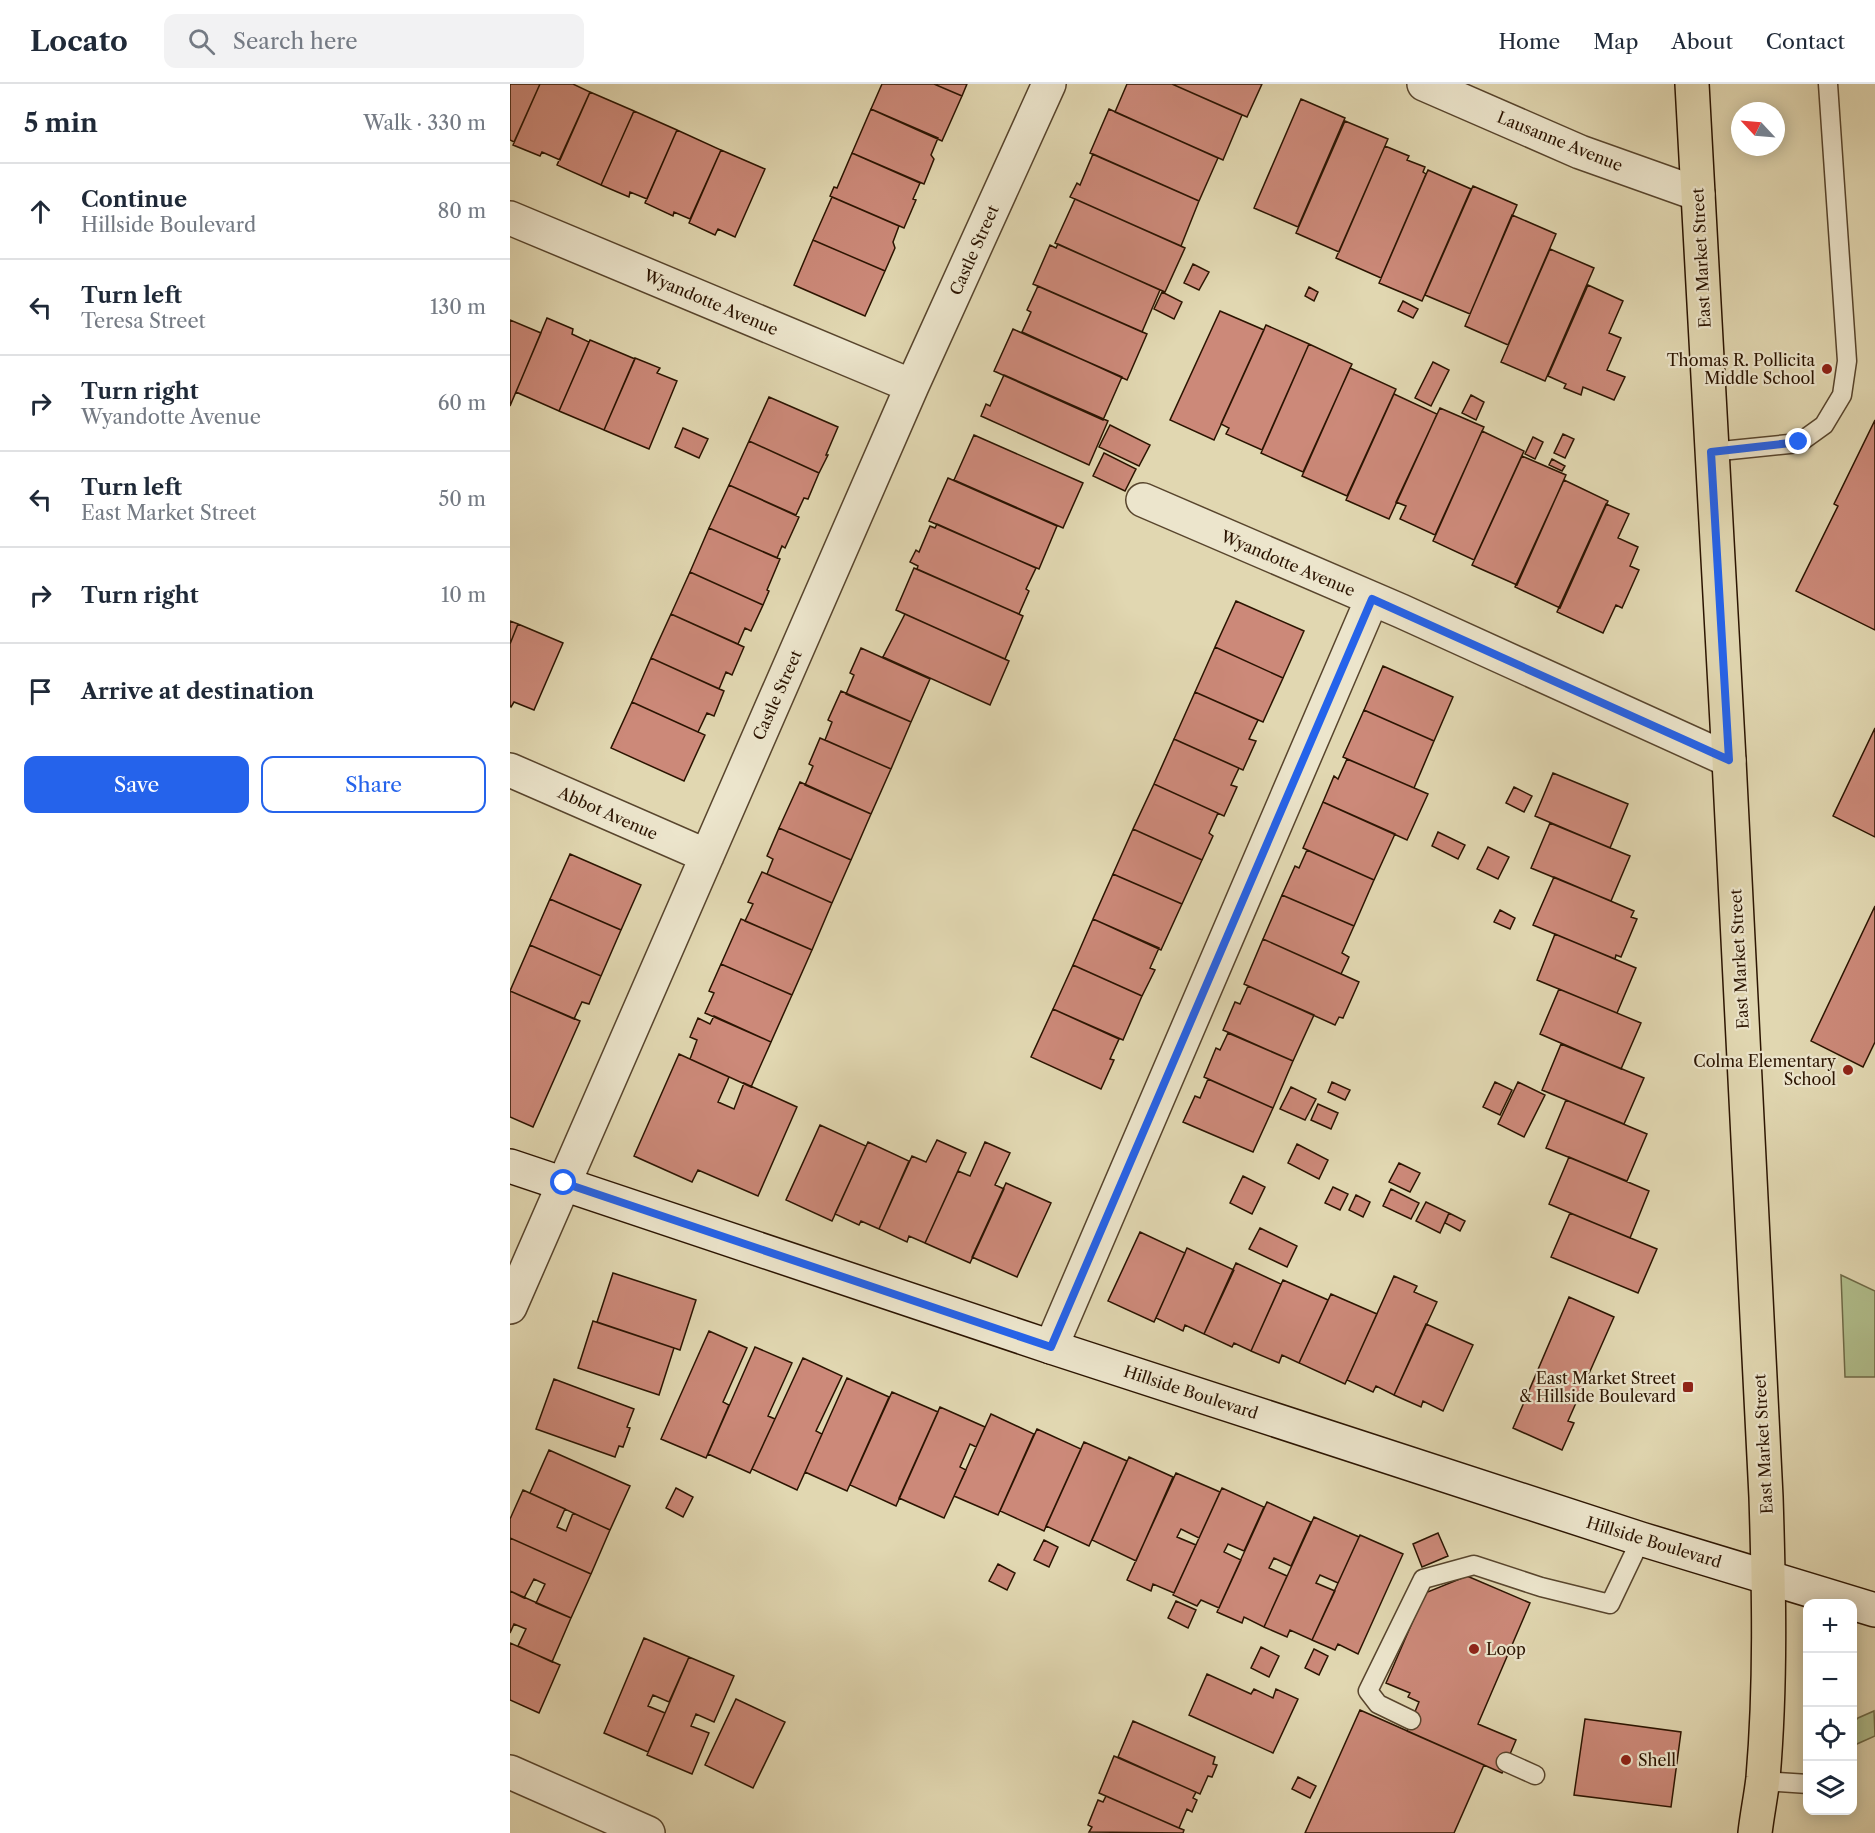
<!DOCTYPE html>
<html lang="en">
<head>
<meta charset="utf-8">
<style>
  body { margin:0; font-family:"Libre Caslon Text",serif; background:#f2f2f3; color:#1f2937 }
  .controls { position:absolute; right:18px; bottom:18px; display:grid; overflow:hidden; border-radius:12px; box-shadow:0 3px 15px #0003 }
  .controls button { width:54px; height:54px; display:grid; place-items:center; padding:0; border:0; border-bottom:2px solid #e0e1e3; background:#fff; color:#1f2937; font:30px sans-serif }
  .compass { position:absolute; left:1221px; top:18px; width:54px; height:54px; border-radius:50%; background:#fff; box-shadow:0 3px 15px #0003; rotate:296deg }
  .stop { position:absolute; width:18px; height:18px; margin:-14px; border:4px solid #2563eb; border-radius:50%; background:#fff }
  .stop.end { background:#2563eb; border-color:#fff; box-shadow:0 2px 6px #0008 }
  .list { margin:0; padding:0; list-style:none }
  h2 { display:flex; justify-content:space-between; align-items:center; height:78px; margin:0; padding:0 24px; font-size:26px }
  h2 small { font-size:20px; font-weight:400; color:#747a83 }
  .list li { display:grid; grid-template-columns:39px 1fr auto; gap:18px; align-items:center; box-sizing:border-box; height:96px; padding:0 24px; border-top:2px solid #e0e1e3 }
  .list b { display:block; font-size:22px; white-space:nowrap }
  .list p { margin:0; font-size:20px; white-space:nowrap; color:#747a83 }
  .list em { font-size:20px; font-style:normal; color:#747a83 }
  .actions { display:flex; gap:12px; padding:18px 24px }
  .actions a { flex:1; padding:14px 0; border:2px solid #2563eb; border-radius:12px; text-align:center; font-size:21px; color:#2563eb }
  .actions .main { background:#2563eb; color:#fff }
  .icon { flex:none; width:33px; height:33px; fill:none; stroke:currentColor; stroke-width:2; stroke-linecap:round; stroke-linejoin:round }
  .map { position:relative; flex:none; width:1365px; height:1749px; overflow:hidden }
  header { display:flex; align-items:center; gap:36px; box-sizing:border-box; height:84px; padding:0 30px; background:#fff; border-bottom:2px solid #e0e1e3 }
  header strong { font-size:28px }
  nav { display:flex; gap:33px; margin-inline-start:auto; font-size:21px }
  .search { width:420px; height:54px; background:#f2f2f3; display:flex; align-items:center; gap:15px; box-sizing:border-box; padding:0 21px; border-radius:12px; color:#747a83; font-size:22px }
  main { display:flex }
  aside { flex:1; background:#fff }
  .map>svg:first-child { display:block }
  .green { fill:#b1bf8d; stroke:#6e6a47; stroke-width:1.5 }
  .building { fill:#cc8979; stroke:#2b1401; stroke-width:1.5 }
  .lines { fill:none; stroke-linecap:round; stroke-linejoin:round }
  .service-casing { stroke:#58452d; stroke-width:21 }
  .minor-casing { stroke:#58452d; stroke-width:36 }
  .secondary-casing { stroke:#2b1401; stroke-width:36 }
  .primary-casing { stroke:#2b1401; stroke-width:36 }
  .service { stroke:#ece5cc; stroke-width:18 }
  .minor { stroke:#ece5cc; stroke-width:33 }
  .secondary { stroke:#ece5cc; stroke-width:33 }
  .primary { stroke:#e1d7b1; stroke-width:33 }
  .route { stroke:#2563eb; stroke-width:8 }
  .poi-dot { fill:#8f2418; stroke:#ece5cc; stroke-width:2 }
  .labels { text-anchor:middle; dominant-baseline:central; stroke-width:4.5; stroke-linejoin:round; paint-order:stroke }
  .street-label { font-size:16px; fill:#2b1401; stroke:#ece5cc }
  .poi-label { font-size:16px; fill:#2b1401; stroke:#ece5cc; text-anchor:end }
</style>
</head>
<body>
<header>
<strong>Locato</strong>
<div class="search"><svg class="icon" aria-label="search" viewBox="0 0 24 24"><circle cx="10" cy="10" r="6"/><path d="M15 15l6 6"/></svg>Search here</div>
<nav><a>Home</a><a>Map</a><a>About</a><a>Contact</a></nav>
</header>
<main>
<aside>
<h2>5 min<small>Walk · 330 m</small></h2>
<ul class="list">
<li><svg class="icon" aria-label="ahead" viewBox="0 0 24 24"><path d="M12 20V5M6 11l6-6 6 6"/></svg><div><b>Continue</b><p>Hillside Boulevard</p></div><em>80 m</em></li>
<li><svg class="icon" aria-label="left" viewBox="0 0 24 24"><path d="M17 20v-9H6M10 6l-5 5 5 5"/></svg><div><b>Turn left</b><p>Teresa Street</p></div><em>130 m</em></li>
<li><svg class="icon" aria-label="right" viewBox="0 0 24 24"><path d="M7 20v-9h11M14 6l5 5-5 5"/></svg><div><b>Turn right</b><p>Wyandotte Avenue</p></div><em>60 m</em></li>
<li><svg class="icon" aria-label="left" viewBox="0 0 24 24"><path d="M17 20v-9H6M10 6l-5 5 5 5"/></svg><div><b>Turn left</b><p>East Market Street</p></div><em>50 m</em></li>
<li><svg class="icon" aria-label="right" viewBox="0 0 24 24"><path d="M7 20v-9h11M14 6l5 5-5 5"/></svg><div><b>Turn right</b></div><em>10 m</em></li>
<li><svg class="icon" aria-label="arrive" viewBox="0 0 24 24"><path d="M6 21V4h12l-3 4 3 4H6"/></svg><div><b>Arrive at destination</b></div></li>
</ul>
<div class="actions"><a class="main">Save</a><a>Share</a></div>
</aside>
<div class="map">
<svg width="1365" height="1749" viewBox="0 0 1365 1749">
  <rect width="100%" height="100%" fill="#e1d7b1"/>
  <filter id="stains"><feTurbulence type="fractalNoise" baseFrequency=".00333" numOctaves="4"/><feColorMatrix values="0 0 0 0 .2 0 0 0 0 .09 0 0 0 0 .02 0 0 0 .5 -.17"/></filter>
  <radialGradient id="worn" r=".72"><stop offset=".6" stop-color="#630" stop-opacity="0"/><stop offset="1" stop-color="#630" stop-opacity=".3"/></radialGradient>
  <path class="green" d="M1331 1191 1365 1207V1293H1335Z
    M1364 1627 1365 1652 1347 1660 1343 1664V1639L1348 1634Z"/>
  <path class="building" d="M0 0H30L4 58 0 56Z
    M30 0H63L80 8 50 76 32 68 30 72 3 61Z
    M372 0H424L452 12 432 57 361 25Z
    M424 0H457L452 12Z
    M617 0H662L732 31 713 76 605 28Z
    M662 0H752L737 33Z
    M80 8 124 27 91 101 47 81Z
    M791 15 835 34 788 143 744 124Z
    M361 25 428 54 421 71 424 75 414 100 342 69Z
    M599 25 708 74 689 117 580 69Z
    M124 27 167 46 137 115 120 108 119 113 91 101Z
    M835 37 878 55 829 168 786 149Z
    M167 46 211 66 180 135 164 128 163 132 135 119Z
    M875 62 899 72 897 76 915 83 913 88 916 90 871 194 826 174Z
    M211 66 255 85 225 153 208 145 205 151 179 139Z
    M342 69 410 99 403 115 406 116 394 144 320 112 324 103 327 104Z
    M583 70 689 117 671 162 560 113 567 99 570 101Z
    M918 86 961 105 912 217 869 199Z
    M963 102 1007 121 960 230 915 211Z
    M322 113 389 142 383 158 385 164 375 187 303 156Z
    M565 115 675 164 655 208 545 159Z
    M1002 131 1046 150 998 261 955 242Z
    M303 156 375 187 355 232 284 201Z
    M548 160 650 206 632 248 523 200 540 161 546 164Z
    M1040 165 1084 184 1035 297 991 278Z
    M683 180 699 188 689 206 674 199Z
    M1078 201 1113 217 1099 249 1111 254 1097 286 1115 293 1104 316 1073 303 1071 311 1054 304 1056 300 1038 292Z
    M528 202 637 250 617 296 512 248 521 228 517 226Z
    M799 203 808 208 804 217 795 212Z
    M652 208 672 218 664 235 644 225Z
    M893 217 908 225 903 234 888 227Z
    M710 227 754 246 704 356 660 336Z
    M37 234 63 245 62 250 79 258 49 327 6 308Z
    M0 236 31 249 0 322Z
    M756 241 799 260 752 366 716 350 719 344 711 340Z
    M503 245 612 293 593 336 484 287Z
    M80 256 125 275 94 346 49 327Z
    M799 260 842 280 793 388 751 369Z
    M125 274 150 284 147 289 167 297 139 365 94 346Z
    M923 278 939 286 921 322 905 314Z
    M840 284 886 305 837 412 792 392Z
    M494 291 598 337 579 381 471 332 476 320 480 322Z
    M884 310 927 330 879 435 836 416Z
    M961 311 974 318 966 336 952 329Z
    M259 313 328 343 316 371H318L309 389 239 357Z
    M930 324 974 343 925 451 890 435 896 422 886 418Z
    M1365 336V546L1286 507 1328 422 1324 420Z
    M600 341 640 361 629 382 589 363Z
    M173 344 198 355 189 374 165 363Z
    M972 347 1014 367 964 476 923 457Z
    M1053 350 1064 355 1055 374 1044 369Z
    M464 351 573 399 553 444 444 396Z
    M1023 353 1033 358 1025 375 1015 370Z
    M239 357 309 389 298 415 294 414 286 431 219 401Z
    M594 369 626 385 615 407 583 392Z
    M1012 372 1056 391 1007 501 962 481Z
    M1042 375 1055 382 1052 387 1039 381Z
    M438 394 547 442 529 485 419 437Z
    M1054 396 1098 417 1050 524 1005 503Z
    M219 401 289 433 275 464 272 462 267 474 199 444Z
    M1096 420 1119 430 1108 454 1128 463 1120 482 1129 486 1112 524 1106 521 1093 549 1047 528Z
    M427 440 526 484 516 505 519 507 509 530 407 485 408 482 400 478 406 466 409 468 420 442 425 444Z
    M199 444 270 475 257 506 259 507 253 521 180 488Z
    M404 484 513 532 495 575 386 526Z
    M180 488 253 521 241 547 235 544 228 560 161 530Z
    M726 517 794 547 773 594 705 563Z
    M161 530 234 563 222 591 216 588 209 605 141 574Z
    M395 530 499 577 480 621 373 573Z
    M0 537 8 540 0 560Z
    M8 540 53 559 24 626 4 618 1 623 0 622V560Z
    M705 563 773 594 753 638 685 608Z
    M351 564 420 595 401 638 336 610 344 591 340 589Z
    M141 574 214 607 204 632 197 629 188 648 122 618Z
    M873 582 943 613 924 657 854 626Z
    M331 607 401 638 381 685 315 656 322 638 318 636Z
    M685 608 748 636 739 655 746 657 733 686 664 655Z
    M122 618 195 651 174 697 101 664Z
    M854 626 924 657 904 704 833 673Z
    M1365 644V753L1323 732Z
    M310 654 381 685 361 730 295 701 303 682 299 680Z
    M664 655 729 684 721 701 727 703 714 732 644 700Z
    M837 675 918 710 897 756 813 718 824 692 828 695Z
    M1043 689 1118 720 1100 764 1025 732Z
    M290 698 361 730 341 776 269 744Z
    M644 700 708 729 699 749 703 752 692 776 623 745Z
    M1004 703 1022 712 1014 728 996 719Z
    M813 718 885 750 864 796 793 764Z
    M1040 739 1120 772 1101 817 1021 784Z
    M269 744 341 776 322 819 257 790 263 775 257 772Z
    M623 745 692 776 672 820 603 790Z
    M928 748 955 761 948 775 922 762Z
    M978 763 999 773 988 795 967 785Z
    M797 766 864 796 844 842 772 811 785 782 789 784Z
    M60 770 131 801 111 846 40 815Z
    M252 788 322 819 302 866 235 837 243 820 238 818Z
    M603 790 672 820 651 866 583 835Z
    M1044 793 1124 827 1121 833 1127 835 1111 873 1106 871 1105 875 1023 841Z
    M772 811 844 842 832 869 839 873 831 890 753 855Z
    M40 815 111 846 91 892 20 861Z
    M1365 822V958L1353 983 1301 957Z
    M990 826 1005 834 1000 845 984 838Z
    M231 835 302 866 282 911 211 880Z
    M583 835 649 864 640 884 645 886 632 912 563 881Z
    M1045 850 1126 884 1107 929 1027 896Z
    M753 855 849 898 833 934 829 933 825 941 734 900Z
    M20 861 91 892 79 920 72 918 64 935 0 907Z
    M211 880 282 911 261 958 195 929 204 909 199 907Z
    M563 881 632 912 613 956 543 925Z
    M738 902 804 931 783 977 713 946 725 918 730 920Z
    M1049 905 1131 939 1111 985 1030 950Z
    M0 907 70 937 23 1043 0 1033Z
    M543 925 609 955 600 975 604 976 591 1005 521 973Z
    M204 932 261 958 241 1003 180 975 187 956 180 953 188 934 200 940Z
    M718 949 783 977 763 1024 694 993 706 964 710 966Z
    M1051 960 1134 994 1114 1040 1032 1006Z
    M169 970 219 993 208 1018 224 1025 234 999 287 1023 248 1112 188 1086 182 1098 124 1072Z
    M698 995 763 1024 743 1068 673 1038 685 1012 690 1014Z
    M822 998 840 1006 835 1016 818 1008Z
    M985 998 1002 1006 990 1031 973 1023Z
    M1008 998 1035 1011 1014 1053 988 1040Z
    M781 1003 806 1015 795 1036 770 1025Z
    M1056 1016 1137 1050 1117 1097 1036 1064Z
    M808 1020 828 1029 821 1045 801 1036Z
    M310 1041 356 1062 322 1137 276 1116Z
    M427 1056 456 1069 415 1159 399 1152 397 1158 369 1145 402 1072 416 1078Z
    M358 1058 399 1077 369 1145 351 1137 349 1141 325 1130Z
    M475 1058 500 1069 485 1101 494 1105 460 1179 415 1159 448 1087 460 1092Z
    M787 1060 818 1076 809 1095 778 1079Z
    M1059 1073 1139 1107 1120 1154 1039 1120Z
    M889 1079 910 1089 900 1108 879 1098Z
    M733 1092 755 1103 742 1130 720 1119Z
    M496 1099 541 1119 507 1193 462 1173Z
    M823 1103 838 1110 830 1126 815 1119Z
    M881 1105 909 1119 901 1135 873 1122Z
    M846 1111 860 1118 853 1133 839 1126Z
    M916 1118 939 1129 930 1149 906 1137Z
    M939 1129 955 1137 950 1147 935 1139Z
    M1060 1129 1147 1165 1128 1209 1041 1173Z
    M750 1144 787 1162 777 1183 739 1165Z
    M630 1148 675 1169 644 1238 598 1217Z
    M677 1164 724 1186 694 1250 675 1241 673 1247 646 1234Z
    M726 1179 771 1200 741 1267 724 1259 722 1263 694 1250Z
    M103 1189 186 1216 170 1266 87 1238Z
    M884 1192 907 1202 904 1208 927 1218 884 1311 866 1302 863 1308 837 1296Z
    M773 1196 818 1216 789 1279 772 1271 769 1279 741 1267Z
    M821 1210 867 1230 835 1300 789 1279Z
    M1059 1213 1104 1233 1058 1337 1064 1339 1052 1366 1003 1344Z
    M83 1237 164 1264 149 1311 68 1284Z
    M916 1240 963 1261 933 1327 913 1317 911 1323 884 1311Z
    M199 1247 237 1264 213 1318 219 1321 196 1374 151 1355Z
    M245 1263 282 1279 258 1332 265 1335 240 1389 198 1370Z
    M293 1274 332 1292 306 1347 312 1350 287 1406 242 1385Z
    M337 1294 379 1313 337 1407 295 1388Z
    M44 1295 124 1325 117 1343 120 1344 113 1363 109 1362 105 1373 26 1345Z
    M382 1308 428 1328 386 1422 340 1401Z
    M430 1323 475 1343 466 1363 460 1360 450 1383 456 1386 434 1434 389 1414Z
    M481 1330 524 1350 488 1431 444 1412Z
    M527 1345 571 1365 534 1447 490 1427Z
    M574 1358 617 1377 579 1462 536 1442Z
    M39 1366 120 1402 100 1446 20 1409Z
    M619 1373 663 1393 626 1477 582 1456Z
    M666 1389 710 1408 689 1454 671 1445 667 1453 686 1461 664 1509 643 1500 641 1507 617 1496Z
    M166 1404 183 1413 173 1433 156 1424Z
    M712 1404 754 1423 734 1467 718 1460 714 1468 731 1476 709 1524 691 1516 687 1522 663 1511Z
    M13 1406 55 1425 47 1443 56 1447 63 1429 100 1446 81 1490 0 1454V1435Z
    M757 1418 801 1438 781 1482 764 1474 759 1484 777 1492 754 1543 734 1533 732 1539 707 1528Z
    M804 1433 849 1453 828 1499 810 1491 806 1499 825 1507 802 1556 780 1546 777 1553 754 1543Z
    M928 1449 938 1472 912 1483 903 1460Z
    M850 1451 893 1470 848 1570 828 1560 825 1566 802 1556Z
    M0 1454 81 1490 61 1534 26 1519 35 1500 24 1495 14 1514 0 1507Z
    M534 1456 548 1463 539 1483 524 1476Z
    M488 1480 505 1489 497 1506 479 1497Z
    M957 1492 1020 1519 968 1640 1006 1656 992 1689 897 1647 909 1618 898 1613 900 1609 876 1599 915 1509Z
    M0 1507 61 1534 42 1578 8 1562 16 1545 4 1540 0 1549Z
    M666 1517 686 1526 678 1544 658 1534Z
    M134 1554 179 1573 159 1618 143 1611 138 1622 155 1629 138 1668 94 1649Z
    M0 1559 50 1581 29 1629 0 1616Z
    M751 1563 769 1572 759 1593 741 1584Z
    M804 1565 818 1572 809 1591 795 1584Z
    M179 1573 224 1592 204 1638 186 1630 181 1642 199 1649 182 1690 137 1671Z
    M697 1590 741 1610 744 1605 763 1614 766 1605 788 1615 763 1669 679 1631Z
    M226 1615 275 1638 243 1704 195 1681Z
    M850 1626 974 1681 944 1749H795Z
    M1075 1635 1171 1648 1161 1723 1064 1711Z
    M623 1637 705 1673 703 1680 707 1681 702 1693 698 1692 690 1710 608 1673Z
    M604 1672 686 1708 683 1714 687 1716 682 1728 677 1725 669 1744 589 1709Z
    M788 1693 806 1702 800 1714 782 1705Z
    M596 1712 669 1744 674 1746 673 1749 579 1748 582 1743 578 1741 588 1716 593 1718Z"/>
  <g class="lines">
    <defs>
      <path id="service" d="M1201 368 1289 359 1314 341 1332 311 1337 277 1318 0
        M901 1636 868 1620 858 1607 913 1495 964 1481 1031 1503 1100 1520 1131 1455
        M996 1678 1025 1691
        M1253 1697 1298 1700"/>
      <path id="minor" d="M914 0 1070 68 1188 110
        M0 134 402 302
        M633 416 891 527 1219 676
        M0 686 197 772
        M0 1223 402 302 539 0
        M541 1263 862 515
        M0 1688 138 1749"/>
      <path id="secondary" d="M0 1082 541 1263 1131 1455 1365 1526"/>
      <path id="primary" d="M1182 0 1219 676 1256 1413C1259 1507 1261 1600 1253 1694 1251 1712 1247 1731 1245 1749"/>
    </defs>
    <use href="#service" class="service-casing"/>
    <use href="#minor" class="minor-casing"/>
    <use href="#secondary" class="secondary-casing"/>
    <use href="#primary" class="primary-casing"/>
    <use href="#service" class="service"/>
    <use href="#minor" class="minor"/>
    <use href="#secondary" class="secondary"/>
    <use href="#primary" class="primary"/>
  </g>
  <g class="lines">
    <path class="route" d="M54 1099 541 1263 862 515 1219 676 1201 368 1289 358"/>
  </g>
  <g class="poi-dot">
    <circle cx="1317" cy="285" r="6"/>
    <circle cx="1338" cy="986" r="6"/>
    <rect x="1172" y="1297" width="12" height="12" rx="3"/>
    <circle cx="964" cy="1565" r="6"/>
    <circle cx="1116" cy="1676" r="6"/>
  </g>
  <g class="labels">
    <g class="street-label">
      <text transform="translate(1050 57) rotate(22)">Lausanne Avenue</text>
      <text transform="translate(464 166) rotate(-66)">Castle Street</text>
      <text transform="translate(1191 174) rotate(-93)">East Market Street</text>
      <text transform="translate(201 218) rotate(23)">Wyandotte Avenue</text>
      <text transform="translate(778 479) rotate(23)">Wyandotte Avenue</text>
      <text transform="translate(267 611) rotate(-66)">Castle Street</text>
      <text transform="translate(98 729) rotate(24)">Abbot Avenue</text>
      <text transform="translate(1229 875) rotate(-93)">East Market Street</text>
      <text transform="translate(681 1308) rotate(18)">Hillside Boulevard</text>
      <text transform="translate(1253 1360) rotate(-93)">East Market Street</text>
      <text transform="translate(1144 1458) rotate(17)">Hillside Boulevard</text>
    </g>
    <g class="poi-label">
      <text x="1305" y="276">Thomas R. Pollicita<tspan x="1305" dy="18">Middle School</tspan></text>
      <text x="1326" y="977">Colma Elementary<tspan x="1326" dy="18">School</tspan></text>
      <text x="1166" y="1294">East Market Street<tspan x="1166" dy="18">&amp; Hillside Boulevard</tspan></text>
      <text x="976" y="1565" text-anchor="start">Loop</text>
      <text x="1128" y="1676" text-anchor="start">Shell</text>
    </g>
  </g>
  <rect width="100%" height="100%" filter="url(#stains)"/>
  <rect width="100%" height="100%" fill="url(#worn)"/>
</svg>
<div class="controls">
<button>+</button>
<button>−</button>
<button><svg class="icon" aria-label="locate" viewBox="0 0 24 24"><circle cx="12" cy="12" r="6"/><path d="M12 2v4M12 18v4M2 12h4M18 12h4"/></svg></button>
<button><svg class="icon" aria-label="layers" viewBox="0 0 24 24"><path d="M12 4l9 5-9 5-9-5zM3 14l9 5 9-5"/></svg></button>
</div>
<svg class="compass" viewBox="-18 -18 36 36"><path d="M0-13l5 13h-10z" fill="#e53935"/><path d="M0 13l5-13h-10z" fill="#747a83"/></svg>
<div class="stop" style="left:54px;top:1099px"></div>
<div class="stop end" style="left:1289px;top:358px"></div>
</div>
</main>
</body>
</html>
